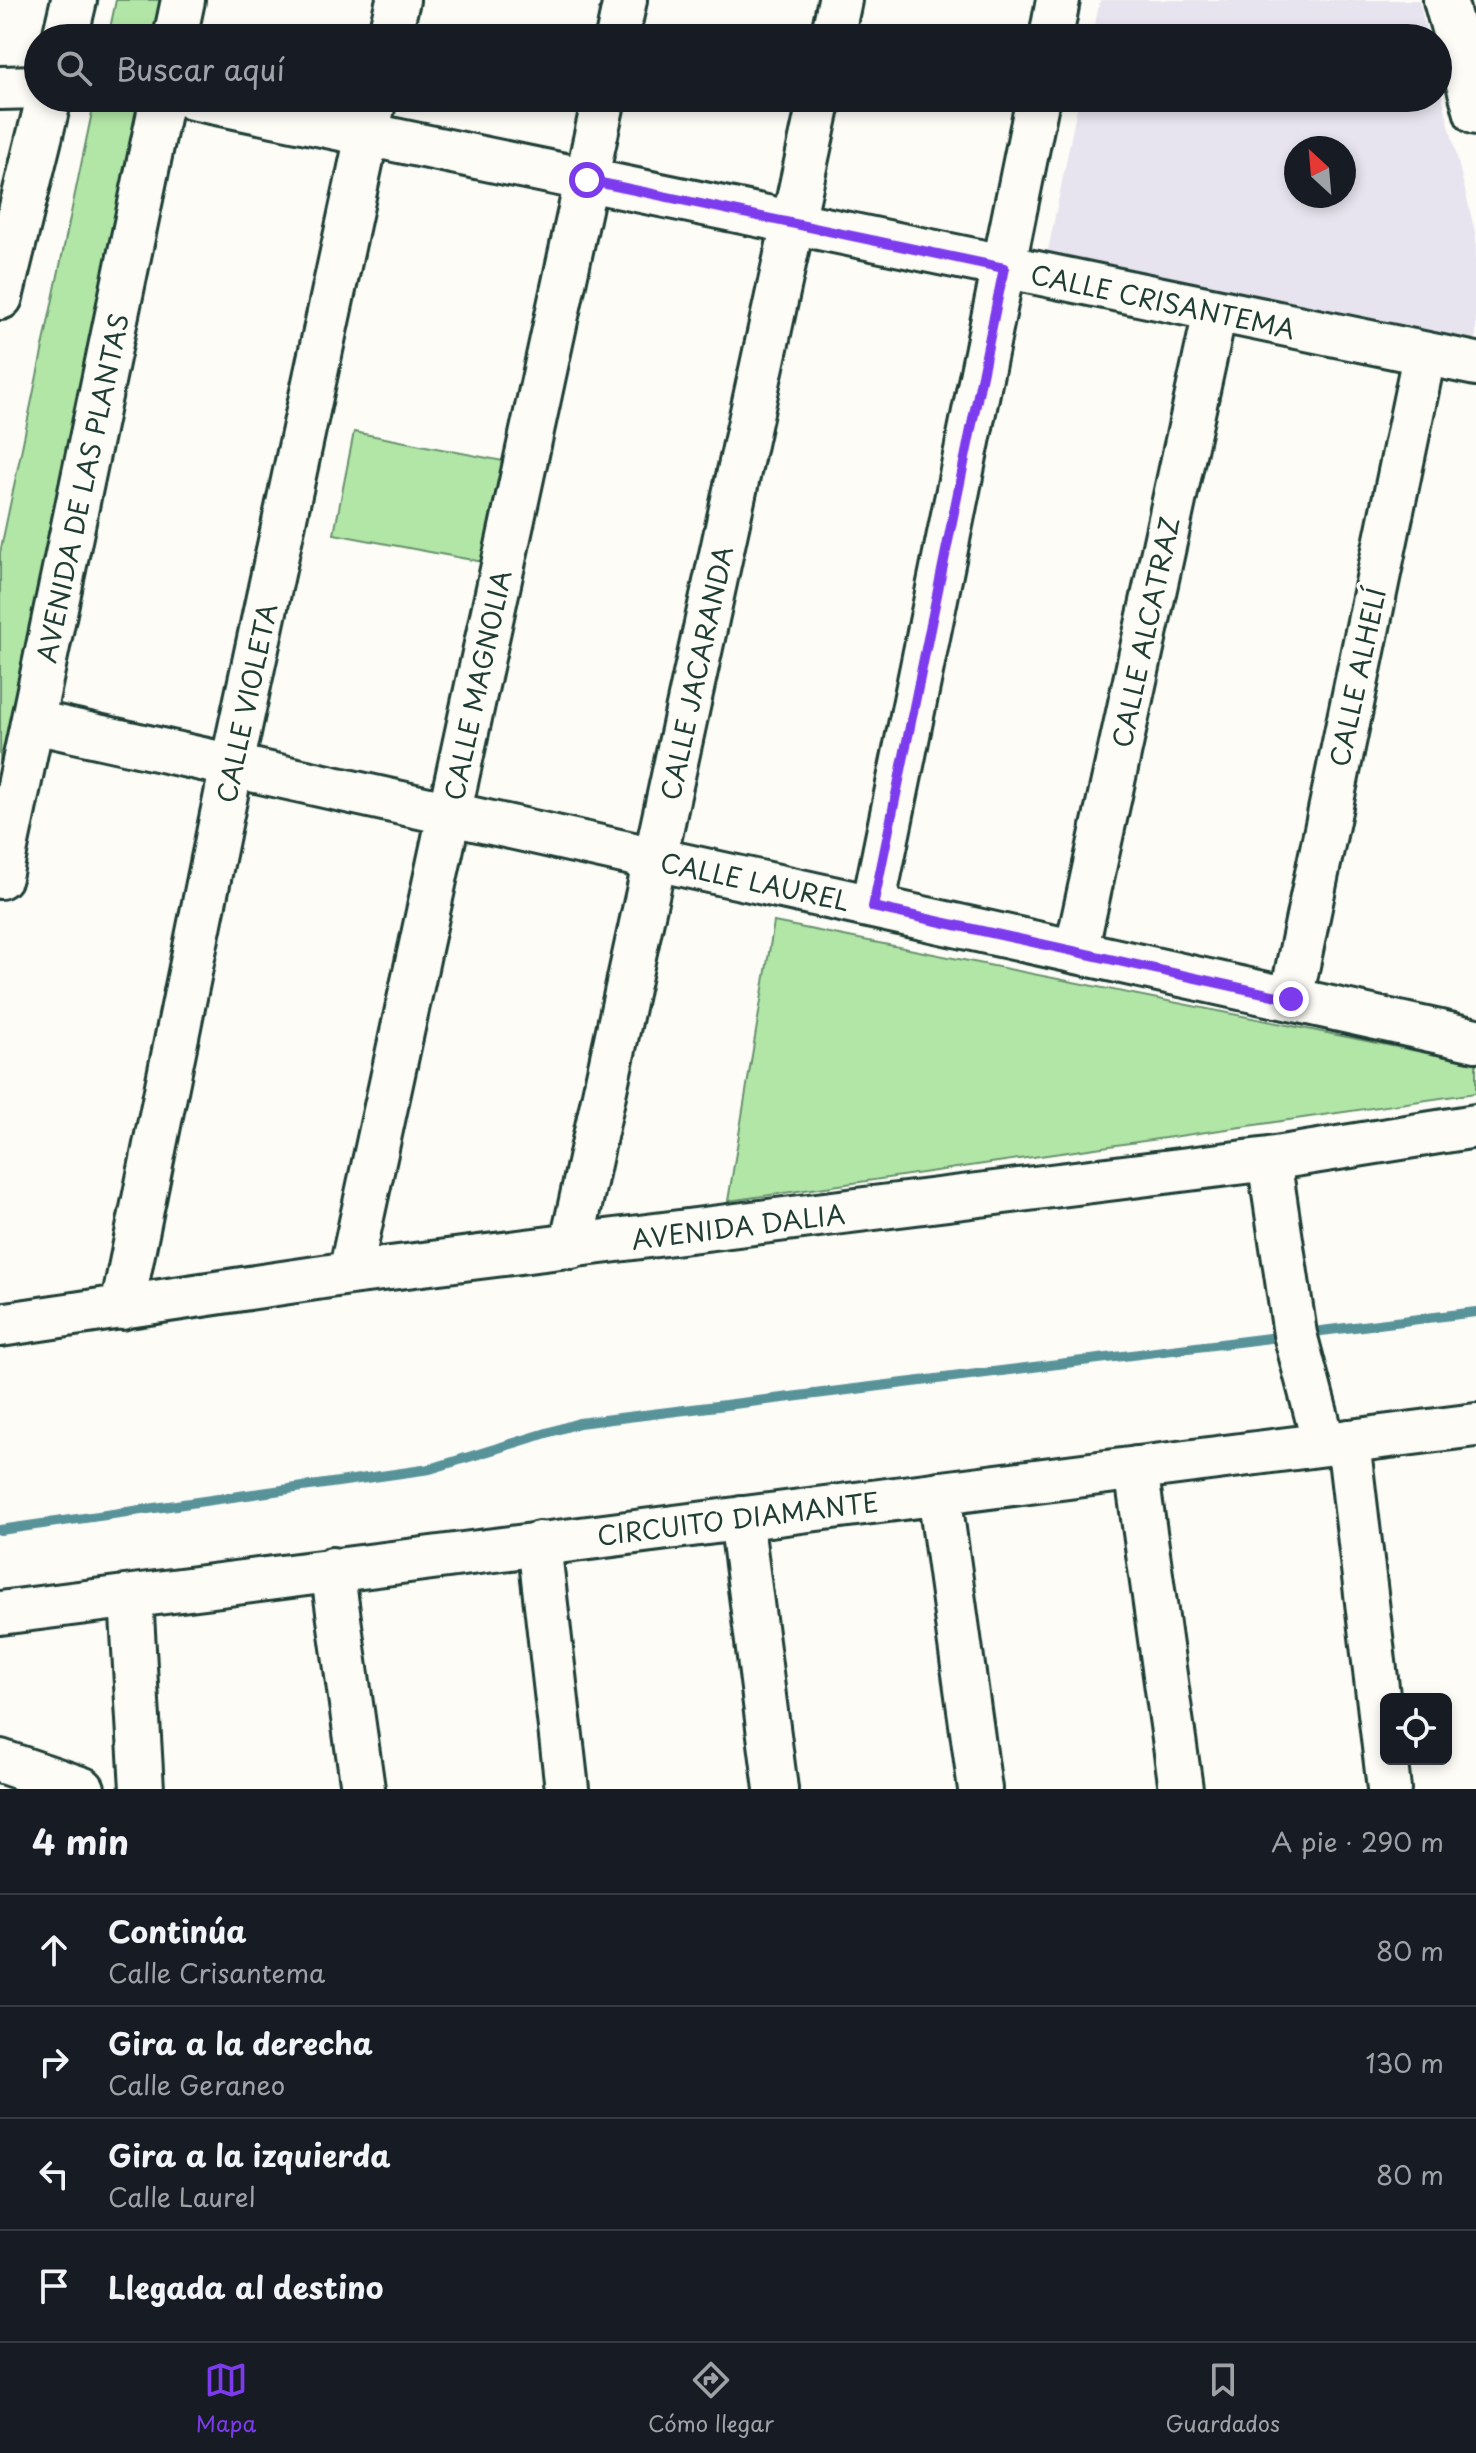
<!DOCTYPE html>
<html lang="es">
<head>
<meta charset="utf-8">
<style>
  body { margin:0; font-family:"Playpen Sans",sans-serif; background:#20242c; color:#f1f3f6 }
  .controls { position:absolute; right:24px; bottom:24px; display:grid; overflow:hidden; border-radius:12px; box-shadow:0 4px 12px #0003 }
  .controls button { width:72px; height:72px; display:grid; place-items:center; padding:0; border:0; border-bottom:2px solid #363941; background:#171b24; color:#f1f3f6; font:40px sans-serif }
  .compass { position:absolute; left:1284px; top:136px; width:72px; height:72px; border-radius:50%; background:#171b24; box-shadow:0 4px 12px #0003; rotate:334deg }
  .stop { position:absolute; width:24px; height:24px; margin:-18px; border:6px solid #7c3aed; border-radius:50%; background:#fff }
  .stop.end { background:#7c3aed; border-color:#fff; box-shadow:0 2px 8px #0008 }
  .list { margin:0; padding:0; list-style:none }
  h2 { display:flex; justify-content:space-between; align-items:center; height:104px; margin:0; padding:0 32px; font-size:34px }
  h2 small { font-size:26px; font-weight:400; color:#9ea1a6 }
  .list li { display:grid; grid-template-columns:52px 1fr auto; gap:24px; align-items:center; box-sizing:border-box; height:112px; padding:0 32px; border-top:2px solid #363941 }
  .list b { display:block; font-size:30px; white-space:nowrap }
  .list p { margin:0; font-size:26px; white-space:nowrap; color:#9ea1a6 }
  .list em { font-size:26px; font-style:normal; color:#9ea1a6 }
  .icon { flex:none; width:44px; height:44px; fill:none; stroke:currentColor; stroke-width:2; stroke-linecap:round; stroke-linejoin:round }
  .map { position:relative; flex:none; width:1476px; height:1789px; overflow:hidden }
  .search { position:absolute; background:#171b24; box-shadow:0 4px 12px #0003; left:24px; right:24px; top:24px; height:88px; display:flex; align-items:center; gap:20px; box-sizing:border-box; padding:0 28px; border-radius:44px; color:#9ea1a6; font-size:30px }
  .sheet { height:552px; background:#171b24 }
  nav { display:flex; justify-content:space-around; align-items:center; box-sizing:border-box; height:112px; border-top:2px solid #363941; background:#171b24; font-size:22px; color:#9ea1a6 }
  nav a { display:grid; justify-items:center; gap:4px }
  nav .on { color:#7c3aed }
  .map>svg:first-child { display:block }
  .built { fill:#e8e4ef; fill-rule:evenodd }
  .green { fill:#b2e6a7; stroke:#68926e; stroke-width:2 }
  .lines { fill:none; stroke-linecap:round; stroke-linejoin:round }
  .stream { stroke:#59939a; stroke-width:10 }
  .minor-casing { stroke:#1f3d34; stroke-width:48 }
  .major-casing { stroke:#1f3d34; stroke-width:50 }
  .minor { stroke:#fdfcf7; stroke-width:42 }
  .major { stroke:#fdfcf7; stroke-width:44 }
  .route { stroke:#7c3aed; stroke-width:10 }
  .labels { text-anchor:middle; dominant-baseline:central; stroke-width:7; stroke-linejoin:round; paint-order:stroke }
  .street-label { font-size:26px; fill:#1f3d34; stroke:#fdfcf7 }
</style>
</head>
<body>
<div class="map">
<svg width="1476" height="1789" viewBox="0 0 1476 1789">
  <rect width="100%" height="100%" fill="#fdfcf7"/>
  <filter id="ink" filterUnits="userSpaceOnUse"><feTurbulence type="fractalNoise" baseFrequency=".0125" numOctaves="2"/><feDisplacementMap in="SourceGraphic" scale="16" xChannelSelector="R" yChannelSelector="G"/><feConvolveMatrix kernelMatrix="1 2 1 2 8 2 1 2 1" color-interpolation-filters="sRGB"/></filter>
  <g filter="url(#ink)">
    <path class="built" d="M1100 0H1419L1428 38H1092Z
      M1438 79 1476 236V344L1044 270 1079 98H1438ZM1296 148H1344V196H1296Z"/>
    <path class="green" d="M116 0H172L164 38H108Z
      M95 98H151L0 825V553Z
      M354 432 503 461 483 562 334 534Z
      M774 922 1476 1063V1093L728 1201Z"/>
    <g class="lines">
      <path class="stream" d="M1305 1333 1476 1312
        M0 1530 430 1469 579 1423 1286 1336"/>
      <defs>
        <path id="minor" d="M1445 0 1476 113
          M175 38 183 0
          M389 38 398 0
          M617 38 625 0
          M832 38 840 0
          M1051 38 1058 0
          M0 88 38 87
          M192 98 1476 364
          M34 722 1476 1040
          M0 877 162 98
          M873 907 1038 98
          M1076 952 1215 312
          M1291 999 1424 356
          M1269 1159 1295 1334 1324 1444
          M571 1247 820 98
          M350 1273 604 98
          M122 1308 232 765 375 98
          M0 1325 350 1273 1269 1159 1476 1126
          M1348 1441 1389 1789
          M1136 1468 1181 1789
          M939 1493 980 1789
          M741 1518 776 1789
          M539 1543 567 1789
          M332 1569 363 1789
          M131 1597 142 1789
          M0 1613 1476 1425
          M0 1761 83 1789"/>
        <path id="major" d="M65 38 74 0
          M0 297 49 98"/>
      </defs>
      <use href="#minor" class="minor-casing"/>
      <use href="#major" class="major-casing"/>
      <use href="#minor" class="minor"/>
      <use href="#major" class="major"/>
    </g>
  </g>
  <g class="lines" filter="url(#ink)">
    <path class="route" d="M587 180 1004 268 873 907 1291 999"/>
  </g>
  <g class="labels">
    <g class="street-label">
      <text transform="translate(1163 301) rotate(12)">CALLE CRISANTEMA</text>
      <text transform="translate(82 488) rotate(-78)">AVENIDA DE LAS PLANTAS</text>
      <text transform="translate(1145 632) rotate(-78)">CALLE ALCATRAZ</text>
      <text transform="translate(696 673) rotate(-78)">CALLE JACARANDA</text>
      <text transform="translate(1357 677) rotate(-78)">CALLE ALHELÍ</text>
      <text transform="translate(477 685) rotate(-78)">CALLE MAGNOLIA</text>
      <text transform="translate(246 703) rotate(-78)">CALLE VIOLETA</text>
      <text transform="translate(755 881) rotate(12)">CALLE LAUREL</text>
      <text transform="translate(738 1226) rotate(-7)">AVENIDA DALIA</text>
      <text transform="translate(738 1518) rotate(-7)">CIRCUITO DIAMANTE</text>
    </g>
  </g>
</svg>
<div class="controls">
<button><svg class="icon" aria-label="locate" viewBox="0 0 24 24"><circle cx="12" cy="12" r="6"/><path d="M12 2v4M12 18v4M2 12h4M18 12h4"/></svg></button>
</div>
<svg class="compass" viewBox="-18 -18 36 36"><path d="M0-13l5 13h-10z" fill="#e53935"/><path d="M0 13l5-13h-10z" fill="#9ea1a6"/></svg>
<div class="stop" style="left:587px;top:180px"></div>
<div class="stop end" style="left:1291px;top:999px"></div>
<div class="search"><svg class="icon" aria-label="search" viewBox="0 0 24 24"><circle cx="10" cy="10" r="6"/><path d="M15 15l6 6"/></svg>Buscar aquí</div>
</div>
<section class="sheet">
<h2>4 min<small>A pie · 290 m</small></h2>
<ul class="list">
<li><svg class="icon" aria-label="ahead" viewBox="0 0 24 24"><path d="M12 20V5M6 11l6-6 6 6"/></svg><div><b>Continúa</b><p>Calle Crisantema</p></div><em>80 m</em></li>
<li><svg class="icon" aria-label="right" viewBox="0 0 24 24"><path d="M7 20v-9h11M14 6l5 5-5 5"/></svg><div><b>Gira a la derecha</b><p>Calle Geraneo</p></div><em>130 m</em></li>
<li><svg class="icon" aria-label="left" viewBox="0 0 24 24"><path d="M17 20v-9H6M10 6l-5 5 5 5"/></svg><div><b>Gira a la izquierda</b><p>Calle Laurel</p></div><em>80 m</em></li>
<li><svg class="icon" aria-label="arrive" viewBox="0 0 24 24"><path d="M6 21V4h12l-3 4 3 4H6"/></svg><div><b>Llegada al destino</b></div></li>
</ul>
</section>
<nav>
<a class="on"><svg class="icon" aria-label="map" viewBox="0 0 24 24"><path d="M3 6l6-2 6 2 6-2v14l-6 2-6-2-6 2zM9 4v14M15 6v14"/></svg>Mapa</a>
<a><svg class="icon" aria-label="directions" viewBox="0 0 24 24"><path d="M12 3l9 9-9 9-9-9zM9 14v-3h6M13 9l2 2-2 2"/></svg>Cómo llegar</a>
<a><svg class="icon" aria-label="saved" viewBox="0 0 24 24"><path d="M7 4h10v16l-5-4-5 4z"/></svg>Guardados</a>
</nav>
</body>
</html>
